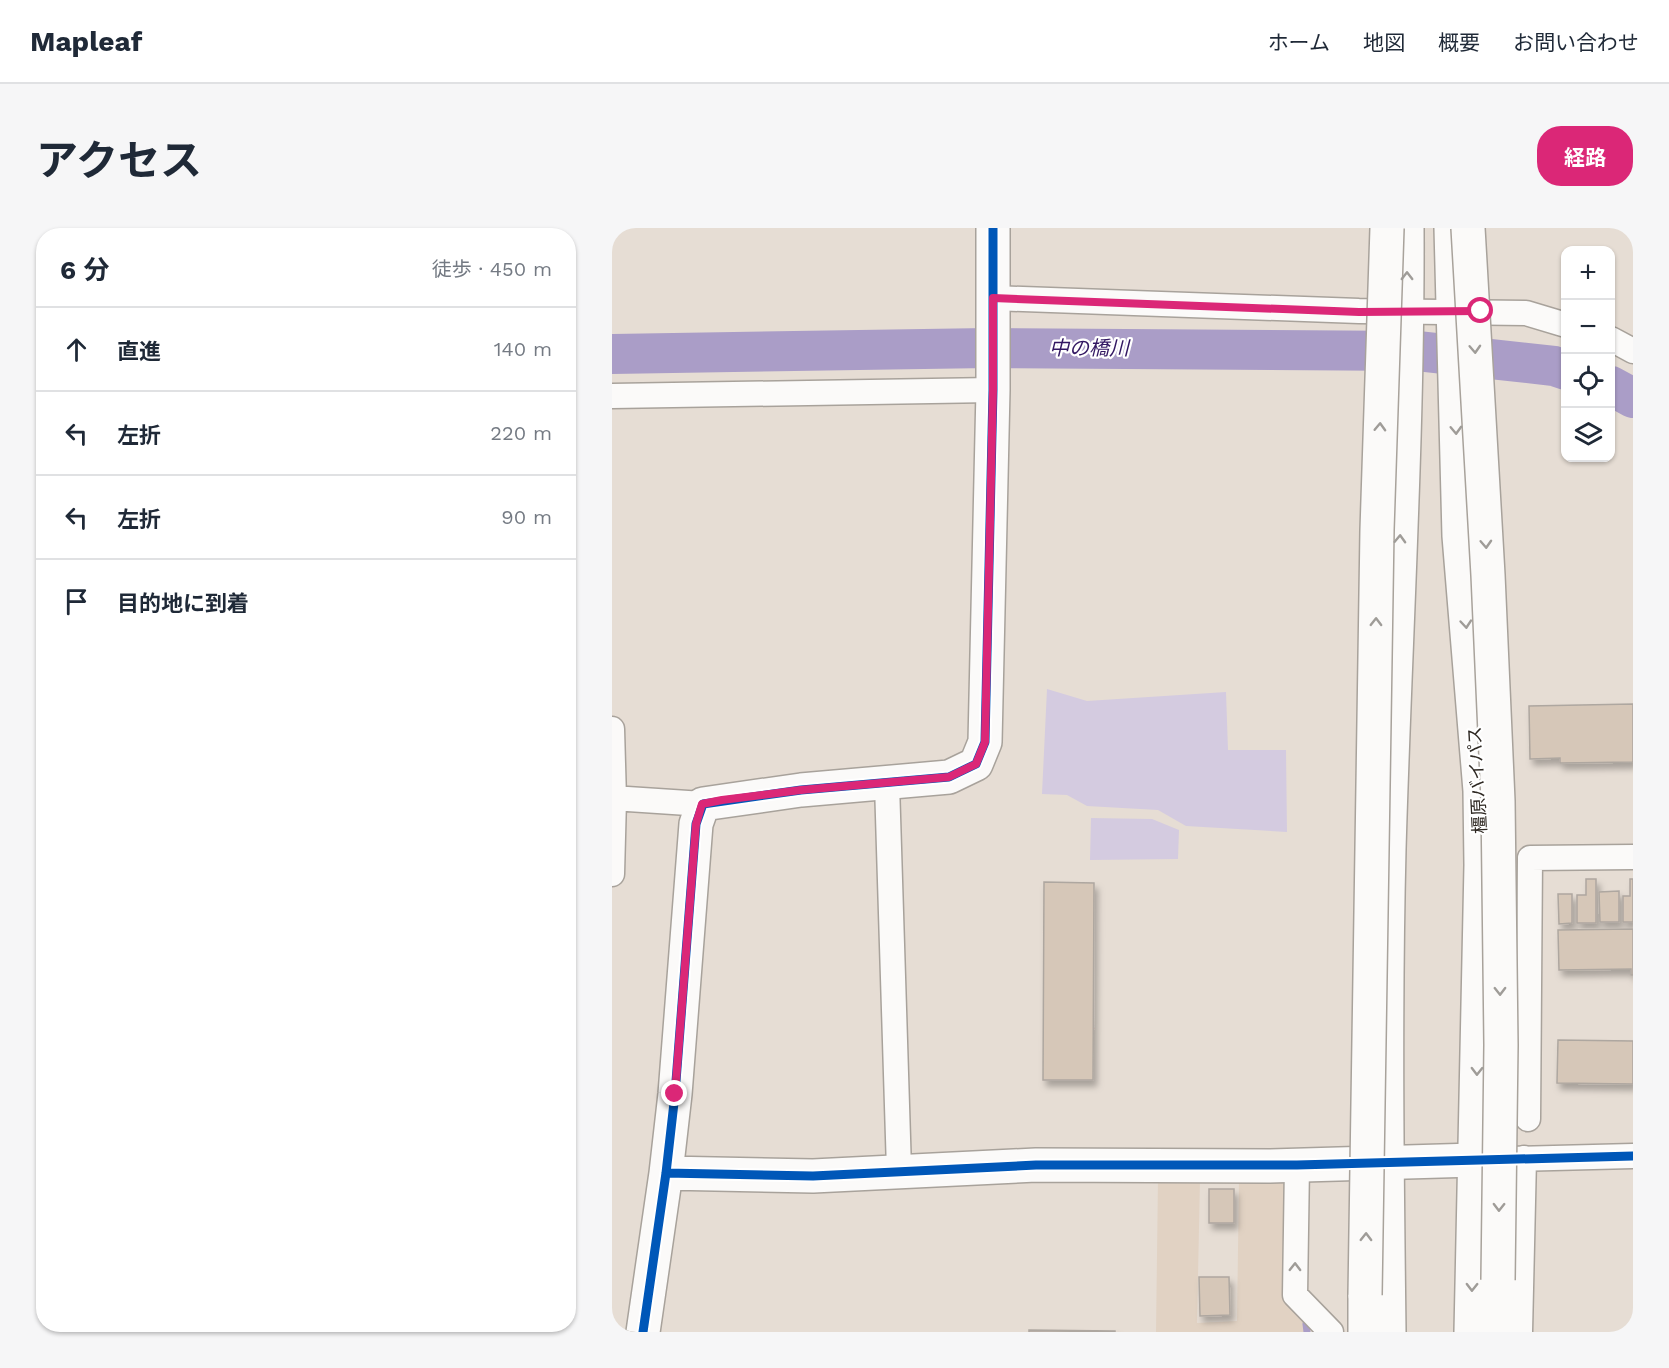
<!DOCTYPE html>
<html lang="ja">
<head>
<meta charset="utf-8">
<style>
  body { margin:0; font-family:"Work Sans","Noto Sans JP",sans-serif; background:#f6f6f7; color:#1f2937 }
  .controls { position:absolute; right:18px; top:18px; display:grid; overflow:hidden; border-radius:12px; box-shadow:0 2px 4px #0004 }
  .controls button { width:54px; height:54px; display:grid; place-items:center; padding:0; border:0; border-bottom:2px solid #e0e1e3; background:#fff; color:#1f2937; font:30px sans-serif }
  .stop { position:absolute; width:18px; height:18px; margin:-14px; border:4px solid #db2777; border-radius:50%; background:#fff }
  .stop.end { background:#db2777; border-color:#fff; box-shadow:0 2px 6px #0008 }
  .list { margin:0; padding:0; list-style:none }
  h2 { display:flex; justify-content:space-between; align-items:center; height:78px; margin:0; padding:0 24px; font-size:26px }
  h2 small { font-size:20px; font-weight:400; color:#747a83 }
  .list li { display:grid; grid-template-columns:39px 1fr auto; gap:18px; align-items:center; box-sizing:border-box; height:84px; padding:0 24px; border-top:2px solid #e0e1e3 }
  .list b { display:block; font-size:22px; white-space:nowrap }
  .list em { font-size:20px; font-style:normal; color:#747a83 }
  .icon { flex:none; width:33px; height:33px; fill:none; stroke:currentColor; stroke-width:2; stroke-linecap:round; stroke-linejoin:round }
  .map { position:relative; flex:none; width:1021px; height:1104px; overflow:hidden; border-radius:24px }
  header { display:flex; align-items:center; gap:36px; box-sizing:border-box; height:84px; padding:0 30px; background:#fff; border-bottom:2px solid #e0e1e3 }
  header strong { font-size:28px }
  nav { display:flex; gap:33px; margin-inline-start:auto; font-size:21px }
  .intro { display:flex; align-items:center; justify-content:space-between; box-sizing:border-box; height:144px; padding:0 36px }
  h1 { margin:0; font-size:42px }
  .button { padding:15px 27px; border-radius:24px; background:#db2777; color:#fff; font-size:21px; font-weight:700 }
  main { display:flex; gap:36px; padding:0 36px }
  aside { flex:1; background:#fff; border-radius:24px; box-shadow:0 2px 4px #0004 }
  .map>svg:first-child { display:block }
  .built { fill:#e1d2c3 }
  .green { fill:#d4cbe0 }
  .lines { fill:none; stroke-linecap:round; stroke-linejoin:round }
  .stream { stroke:#aa9dc7; stroke-width:7 }
  .river { stroke:#aa9dc7; stroke-width:40 }
  .building { fill:#d6c7b8; stroke:#aea7a0; stroke-width:1.5; filter:url(#shadow) }
  .street-casing { stroke:#a8a29b; stroke-width:27 }
  .secondary-casing { stroke:#a8a29b; stroke-width:36 }
  .highway-casing { stroke:#a8a29b; stroke-width:36 }
  .street { stroke:#fbfaf9; stroke-width:24 }
  .secondary { stroke:#fbfaf9; stroke-width:33 }
  .highway { stroke:#fbfaf9; stroke-width:33 }
  .highway-bridge-casing { stroke:#a8a29b; stroke-width:36; stroke-linecap:butt }
  .highway-bridge { stroke:#fbfaf9; stroke-width:33 }
  .cycleway-casing { stroke:#fff; stroke-width:13 }
  .cycleway { stroke:#0057b8; stroke-width:9 }
  .oneway { stroke:#9f9c98 }
  .route { stroke:#db2777; stroke-width:8 }
  .labels { text-anchor:middle; dominant-baseline:central; stroke-width:4.5; stroke-linejoin:round; paint-order:stroke }
  .street-label { font-size:18px; fill:#2e2822; stroke:#fff }
  .water-label { font-size:20px; font-style:italic; fill:#321762; stroke:#fff }
</style>
</head>
<body>
<header>
<strong>Mapleaf</strong>
<nav><a>ホーム</a><a>地図</a><a>概要</a><a>お問い合わせ</a></nav>
</header>
<div class="intro"><h1>アクセス</h1><a class="button">経路</a></div>
<main>
<aside>
<h2>6 分<small>徒歩 · 450 m</small></h2>
<ul class="list">
<li><svg class="icon" aria-label="ahead" viewBox="0 0 24 24"><path d="M12 20V5M6 11l6-6 6 6"/></svg><div><b>直進</b></div><em>140 m</em></li>
<li><svg class="icon" aria-label="left" viewBox="0 0 24 24"><path d="M17 20v-9H6M10 6l-5 5 5 5"/></svg><div><b>左折</b></div><em>220 m</em></li>
<li><svg class="icon" aria-label="left" viewBox="0 0 24 24"><path d="M17 20v-9H6M10 6l-5 5 5 5"/></svg><div><b>左折</b></div><em>90 m</em></li>
<li><svg class="icon" aria-label="arrive" viewBox="0 0 24 24"><path d="M6 21V4h12l-3 4 3 4H6"/></svg><div><b>目的地に到着</b></div></li>
</ul>
</aside>
<div class="map">
<svg width="1021" height="1104" viewBox="0 0 1021 1104">
  <defs>
    <filter id="shadow"><feDropShadow dx="3.5" dy="6" stdDeviation="3" flood-color="#0004"/></filter>
  </defs>
  <rect width="100%" height="100%" fill="#e6ddd4"/>
  <path class="built" d="M546 951H588L585 1095 625 1093 627 951H677L692 1104H544Z"/>
  <path class="green" d="M435 461 475 473 614 464 616 522H674L675 604 574 598 546 582 475 578 455 567 430 566Z
    M479 590 540 591 567 602 566 631 478 632Z"/>
  <g class="lines">
    <path class="stream" d="M694 1096 695 1104"/>
    <path class="river" d="M0 126 376 120 805 123 942 138 954 142
      M999 158 1021 170"/>
  </g>
  <path class="building" d="M1021 476V534L948 535V530L918 531 917 478Z
    M974 651H984V695H965V667H974Z
    M1018 651H1021V694H1011V668H1018Z
    M432 654 482 655 481 852H431Z
    M1007 663V694H988L987 664Z
    M946 666H960V695L947 696Z
    M1021 701V747H1019V741L947 742 946 702Z
    M946 812 1021 813V856L945 855Z
    M597 961H622V995H597Z
    M587 1049H617L618 1087 588 1088Z
    M417 1102 503 1103V1104H417Z"/>
  <g class="lines">
    <defs>
      <path id="street" d="M381 70 747 83 914 85 954 97
        M999 111 1021 123
        M0 168 381 162
        M0 501 2 571 0 646
        M275 556 287 942
        M0 570 91 576
        M916 891 918 630 1021 629
        M897 931 1021 928
        M685 937 683 1067 719 1104
        M908 1104 912 930"/>
      <path id="secondary" d="M54 945 201 948 424 937 657 938 863 932
        M31 1104 54 945 63 866 84 596 91 576 189 562 337 549 364 536 373 514 381 162V0"/>
      <path id="highway" d="M839 0 847 308 868 563 869 637 859 1104
        M753 1067V1104
        M777 1104C775 943 773 782 777 621 783 414 796 207 795 0
        M884 1104 886 1052"/>
    </defs>
    <use href="#street" class="street-casing"/>
    <use href="#secondary" class="secondary-casing"/>
    <use href="#highway" class="highway-casing"/>
    <use href="#street" class="street"/>
    <use href="#secondary" class="secondary"/>
    <use href="#highway" class="highway"/>
    <defs>
      <path id="highway-bridge" d="M856 0 876 347 886 573 889 817 886 1052
        M753 1067 765 302 775 0"/>
    </defs>
    <use href="#highway-bridge" class="highway-bridge-casing"/>
    <use href="#highway-bridge" class="highway-bridge"/>
    <defs>
      <path id="cycleway" d="M54 945 201 948 424 937H685L1021 928
        M31 1104 54 945 63 866 84 596 91 576 189 562 337 549 364 536 373 514 381 162V0"/>
    </defs>
    <use href="#cycleway" class="cycleway-casing"/>
    <use href="#cycleway" class="cycleway"/>
  </g>
  <defs><path id="oneway-chevron" d="M-2-3.5L2.5 0L-2 3.5" fill="none" stroke-width="1.6" stroke-linecap="round" stroke-linejoin="round" transform="scale(1.5)"/></defs>
  <g class="oneway">
    <use href="#oneway-chevron" transform="translate(795 48) rotate(-90)"/>
    <use href="#oneway-chevron" transform="translate(863 121) rotate(87)"/>
    <use href="#oneway-chevron" transform="translate(768 199) rotate(-88)"/>
    <use href="#oneway-chevron" transform="translate(844 202) rotate(88)"/>
    <use href="#oneway-chevron" transform="translate(788 311) rotate(-88)"/>
    <use href="#oneway-chevron" transform="translate(874 316) rotate(87)"/>
    <use href="#oneway-chevron" transform="translate(764 394) rotate(-89)"/>
    <use href="#oneway-chevron" transform="translate(854 396) rotate(85)"/>
    <use href="#oneway-chevron" transform="translate(888 763) rotate(89)"/>
    <use href="#oneway-chevron" transform="translate(865 843) rotate(91)"/>
    <use href="#oneway-chevron" transform="translate(887 979) rotate(91)"/>
    <use href="#oneway-chevron" transform="translate(754 1009) rotate(-89)"/>
    <use href="#oneway-chevron" transform="translate(683 1039) rotate(-89)"/>
    <use href="#oneway-chevron" transform="translate(860 1059) rotate(91)"/>
  </g>
  <g class="lines">
    <path class="route" d="M63 866 84 596 90 576 110 572 189 562 337 549 364 536 373 514 381 162V70L747 84 869 83"/>
  </g>
  <g class="labels">
    <g class="street-label">
      <text transform="translate(865 552) rotate(-93)">橿原バイパス</text>
    </g>
    <g class="water-label">
      <text x="477" y="120">中の橋川</text>
    </g>
  </g>
</svg>
<div class="controls">
<button>+</button>
<button>−</button>
<button><svg class="icon" aria-label="locate" viewBox="0 0 24 24"><circle cx="12" cy="12" r="6"/><path d="M12 2v4M12 18v4M2 12h4M18 12h4"/></svg></button>
<button><svg class="icon" aria-label="layers" viewBox="0 0 24 24"><path d="M12 4l9 5-9 5-9-5zM3 14l9 5 9-5"/></svg></button>
</div>
<div class="stop" style="left:869px;top:83px"></div>
<div class="stop end" style="left:63px;top:866px"></div>
</div>
</main>
</body>
</html>
